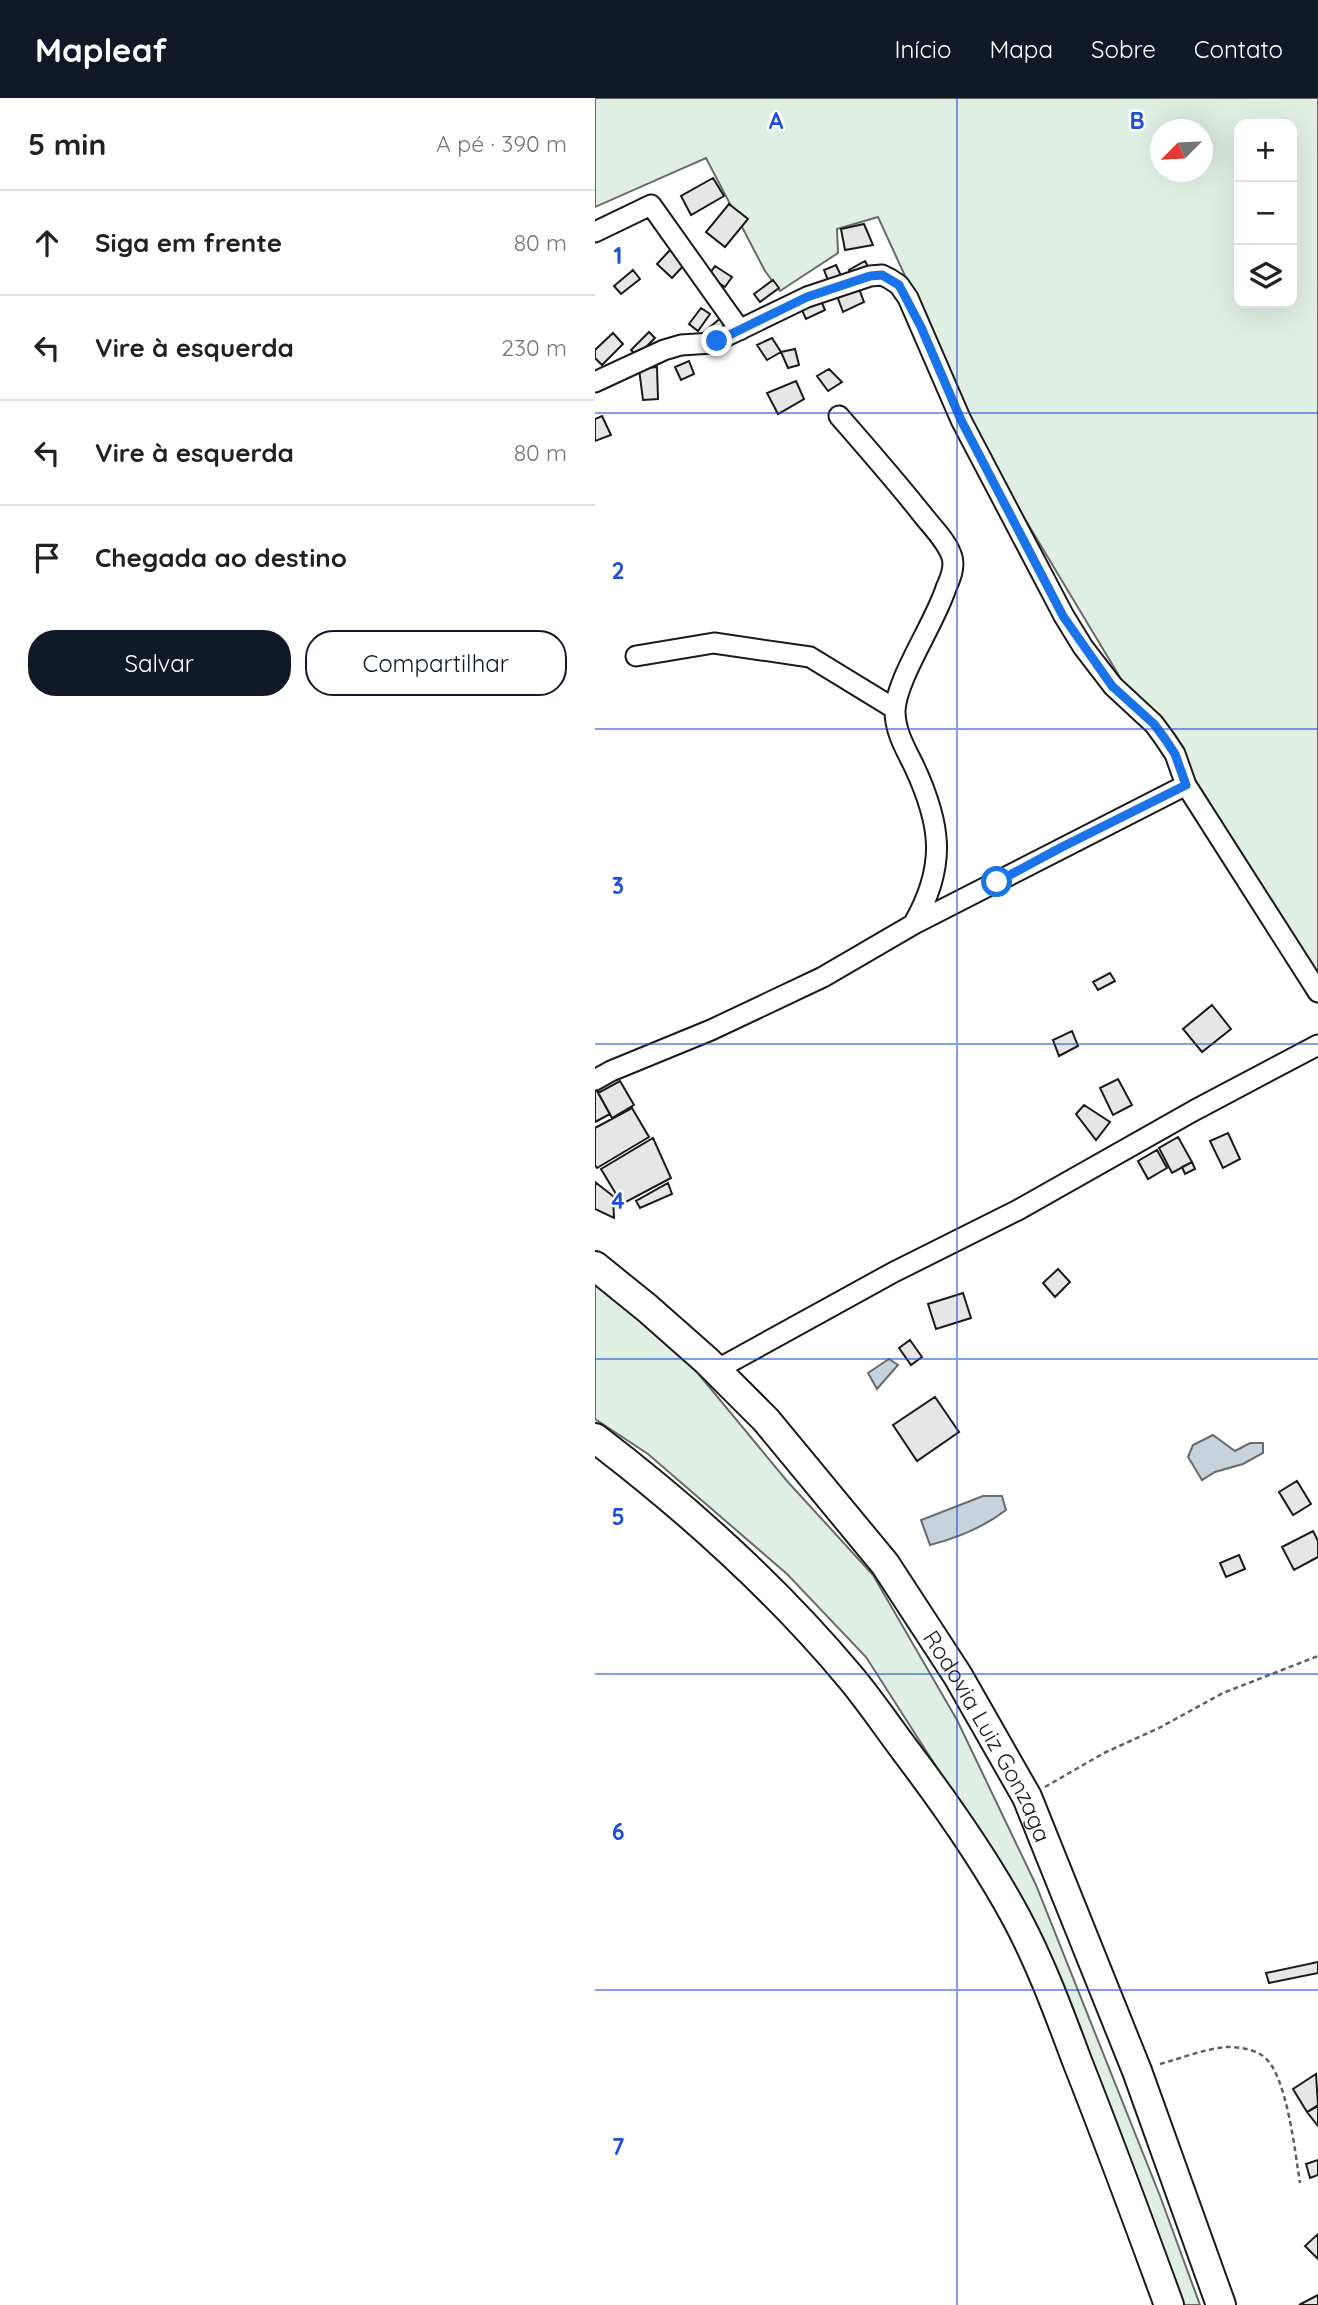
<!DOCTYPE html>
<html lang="pt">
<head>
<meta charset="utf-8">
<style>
  body { margin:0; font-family:Quicksand,sans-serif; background:#f6f6f6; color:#202124 }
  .controls { position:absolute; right:21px; top:21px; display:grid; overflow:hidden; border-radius:14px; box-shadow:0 7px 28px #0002 }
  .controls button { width:63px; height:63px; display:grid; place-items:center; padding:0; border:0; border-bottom:2px solid #e0e0e0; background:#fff; color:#202124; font:35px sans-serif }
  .compass { position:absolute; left:555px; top:21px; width:63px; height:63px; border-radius:50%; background:#fff; box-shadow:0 7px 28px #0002; rotate:246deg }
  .stop { position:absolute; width:21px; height:21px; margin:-16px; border:5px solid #1a73e8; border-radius:50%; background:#fff }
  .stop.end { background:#1a73e8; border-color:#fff; box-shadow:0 2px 7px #0008 }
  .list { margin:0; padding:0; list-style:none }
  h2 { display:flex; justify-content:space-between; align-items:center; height:91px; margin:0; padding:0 28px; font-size:30px }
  h2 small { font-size:23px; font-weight:400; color:#757577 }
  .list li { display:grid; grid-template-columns:46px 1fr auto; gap:21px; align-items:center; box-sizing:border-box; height:105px; padding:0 28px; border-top:2px solid #e0e0e0 }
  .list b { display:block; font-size:26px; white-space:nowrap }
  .list em { font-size:23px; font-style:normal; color:#757577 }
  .actions { display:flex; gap:14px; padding:21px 28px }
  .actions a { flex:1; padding:16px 0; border:2px solid #111827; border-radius:28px; text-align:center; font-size:24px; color:#111827 }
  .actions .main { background:#111827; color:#fff }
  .icon { flex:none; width:38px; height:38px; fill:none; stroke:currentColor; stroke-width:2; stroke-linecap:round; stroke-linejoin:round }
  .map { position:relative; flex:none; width:723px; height:2207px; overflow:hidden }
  header { display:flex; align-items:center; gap:42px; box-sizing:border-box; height:98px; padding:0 35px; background:#111827; color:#fff }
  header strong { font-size:33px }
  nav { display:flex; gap:38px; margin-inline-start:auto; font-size:24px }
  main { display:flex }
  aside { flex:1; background:#fff }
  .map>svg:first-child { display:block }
  .green { fill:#e0efe3; stroke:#6a6a6a; stroke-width:2; fill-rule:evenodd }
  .water { fill:#c6d2dc; stroke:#6a6a6a; stroke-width:2 }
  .building { fill:#e6e6e6; stroke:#1a1a1a; stroke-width:2 }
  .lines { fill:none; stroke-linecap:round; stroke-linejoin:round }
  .minor-casing { stroke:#1a1a1a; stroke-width:23 }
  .highway-casing { stroke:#1a1a1a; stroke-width:32 }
  .path { stroke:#5f5f5f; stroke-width:2.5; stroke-dasharray:5 3.5; stroke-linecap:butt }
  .minor { stroke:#fff; stroke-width:19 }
  .highway { stroke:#fff; stroke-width:28 }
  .route { stroke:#1a73e8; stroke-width:9 }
  .grid { fill:none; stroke:#1d4ed8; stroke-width:2; stroke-opacity:0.55 }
  .labels { text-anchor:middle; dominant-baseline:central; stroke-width:5; stroke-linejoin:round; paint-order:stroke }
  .street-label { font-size:23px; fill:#1a1a1a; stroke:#fff }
  .grid-label { font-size:23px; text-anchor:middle; font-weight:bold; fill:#1d4ed8; stroke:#fff; stroke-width:5; stroke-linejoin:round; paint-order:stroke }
</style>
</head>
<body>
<header>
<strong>Mapleaf</strong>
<nav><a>Início</a><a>Mapa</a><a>Sobre</a><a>Contato</a></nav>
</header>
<main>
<aside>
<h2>5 min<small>A pé · 390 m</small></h2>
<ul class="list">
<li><svg class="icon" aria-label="ahead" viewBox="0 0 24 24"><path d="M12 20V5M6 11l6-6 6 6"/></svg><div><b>Siga em frente</b></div><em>80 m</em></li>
<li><svg class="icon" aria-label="left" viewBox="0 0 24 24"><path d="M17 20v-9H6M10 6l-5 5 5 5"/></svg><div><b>Vire à esquerda</b></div><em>230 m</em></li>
<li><svg class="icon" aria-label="left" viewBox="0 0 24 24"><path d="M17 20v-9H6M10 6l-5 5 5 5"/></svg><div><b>Vire à esquerda</b></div><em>80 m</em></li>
<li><svg class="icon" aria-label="arrive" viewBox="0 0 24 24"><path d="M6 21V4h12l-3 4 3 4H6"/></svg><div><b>Chegada ao destino</b></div></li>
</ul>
<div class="actions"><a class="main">Salvar</a><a>Compartilhar</a></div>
</aside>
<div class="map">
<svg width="723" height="2207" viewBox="0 0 723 2207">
  <rect width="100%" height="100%" fill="#fff"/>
  <path class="green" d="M0 0H723V875L547 616 395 363 283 119 242 131 243 155 185 193 170 173 111 60 0 109ZM644 26H697V205H644ZM566 32H608V74H566Z
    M0 1181 92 1262 192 1383 278 1477 362 1622 441 1787 565 2098 605 2207H587L399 1759 271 1559 192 1476 53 1356 0 1321Z"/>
  <path class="water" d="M294 1261 303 1267 282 1291 273 1275Z
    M618 1337 640 1353 655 1345H668V1355L648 1366 620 1374 607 1382 593 1359 598 1347Z
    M388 1398H407L411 1412C389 1429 362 1440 335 1447L326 1422Z"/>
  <path class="building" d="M118 80 129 98 96 117 86 98Z
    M134 106 153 121 130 149 111 134Z
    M269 126 278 147 250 152 246 131Z
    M75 152 90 166 77 180 62 166Z
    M270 163 275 172 259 181 254 172Z
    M241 167 248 182 235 187 229 172Z
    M120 168 137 179 130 189 113 178Z
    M38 172 45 181 26 196 19 188Z
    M178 182 184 190 165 204 159 196Z
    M263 188 269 204 248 214 242 198Z
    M224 198 230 212 211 221 205 208Z
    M106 210 115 216 103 233 94 226Z
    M128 218 134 226 115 241 109 234Z
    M54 234 60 240 42 258 36 252Z
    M18 235 28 246 7 267 0 260V252Z
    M177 240 186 254 172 262 162 247Z
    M200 251 204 267 193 270 186 254Z
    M94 263 99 276 86 282 80 269Z
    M62 269 63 301 48 302 44 271Z
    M234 271 247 284 233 293 222 278Z
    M201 283 209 301 183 316 172 295Z
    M7 318 16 337 0 343V321Z
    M515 875 520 883 503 892 498 884Z
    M617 907 636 931 607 954 588 931Z
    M477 933 483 948 464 958 458 942Z
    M523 981 537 1007 518 1017 505 990Z
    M25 983 39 1007 17 1020 3 995Z
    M0 989 15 1016 0 1024Z
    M489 1007 515 1024 501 1042 481 1016Z
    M37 1010 54 1039 2 1070 0 1067V1030Z
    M633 1035 645 1061 628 1070 615 1043Z
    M583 1039 597 1064 577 1075 564 1050Z
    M58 1040 76 1080 27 1106 6 1071Z
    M562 1052 572 1070 553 1081 543 1063Z
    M597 1064 600 1071 590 1076 587 1069Z
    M0 1084 18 1098 19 1120 0 1111Z
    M73 1085 77 1096 45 1110 41 1103Z
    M463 1171 475 1184 460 1199 448 1185Z
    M368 1195 376 1220 341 1231 333 1206Z
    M315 1242 327 1259 316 1267 304 1250Z
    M340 1299 364 1334 322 1363 298 1327Z
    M702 1383 716 1406 698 1417 684 1394Z
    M718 1433 723 1443V1459L699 1472 687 1449Z
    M644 1457 650 1471 631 1479 625 1465Z
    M723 1864V1875L674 1885 671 1875Z
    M721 1976 723 2007 712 2014 698 1991Z
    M723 2008V2028L712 2014Z
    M723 2062V2077L715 2080 711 2066Z
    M723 2136V2161L710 2148Z
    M723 2197V2207H704Z"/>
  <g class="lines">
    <defs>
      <path id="minor" d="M0 134 56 107 145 232
        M0 284 69 252 86 247 117 245 212 199 275 178 287 177 295 181 304 187 313 200 366 322 469 518 488 549 518 588 559 626 570 641 580 656 591 687 723 894
        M244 318C272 350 300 382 327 416 337 429 352 443 357 459 360 470 355 481 351 490 340 525 301 581 300 613 300 633 310 650 319 668 346 726 352 767 319 825
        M41 558 119 545 215 559 300 611
        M0 982 16 973 116 932 228 879 319 826 591 687
        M121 1272 299 1174 423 1112 600 1012 723 947"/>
      <g id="highway">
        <path id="s1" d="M0 1168 52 1210 112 1263 171 1322 290 1466 363 1578 432 1699 542 1973 626 2207"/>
        <path d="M0 1340C93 1411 180 1489 256 1580 276 1604 294 1631 313 1656 353 1709 391 1763 422 1821 446 1866 464 1915 482 1963 514 2044 544 2125 574 2207"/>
      </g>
    </defs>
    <use href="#minor" class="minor-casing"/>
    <use href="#highway" class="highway-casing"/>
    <path class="path" d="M450 1689 509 1655 564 1630 628 1595 723 1558
      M565 1966C587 1960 609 1951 632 1949 644 1949 658 1951 668 1958 692 1975 700 2055 705 2085"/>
    <use href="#minor" class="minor"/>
    <use href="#highway" class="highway"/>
  </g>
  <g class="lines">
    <path class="route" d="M122 243 212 199 275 178 287 177 304 187 326 229 366 322 468 518 517 588 559 626 570 641 580 656 591 687 465 750 402 784"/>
  </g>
  <path class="grid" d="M362 0V2207M0 315H723M0 631H723M0 946H723M0 1261H723M0 1576H723M0 1892H723"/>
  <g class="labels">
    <g class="street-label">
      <text stroke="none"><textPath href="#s1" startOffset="618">Rodovia Luiz Gonzaga</textPath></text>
    </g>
  </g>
  <g class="grid-label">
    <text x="181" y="31">A</text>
    <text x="542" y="31">B</text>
    <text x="23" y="166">1</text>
    <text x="23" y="481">2</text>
    <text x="23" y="796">3</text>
    <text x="23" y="1111">4</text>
    <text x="23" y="1427">5</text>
    <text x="23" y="1742">6</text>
    <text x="23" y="2057">7</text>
  </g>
</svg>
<div class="controls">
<button>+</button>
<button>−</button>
<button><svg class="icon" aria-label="layers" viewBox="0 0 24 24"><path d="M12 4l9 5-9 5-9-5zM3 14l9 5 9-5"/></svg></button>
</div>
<svg class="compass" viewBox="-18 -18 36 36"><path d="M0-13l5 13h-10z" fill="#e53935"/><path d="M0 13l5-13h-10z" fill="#757577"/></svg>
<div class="stop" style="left:402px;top:784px"></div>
<div class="stop end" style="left:122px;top:243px"></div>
</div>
</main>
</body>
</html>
